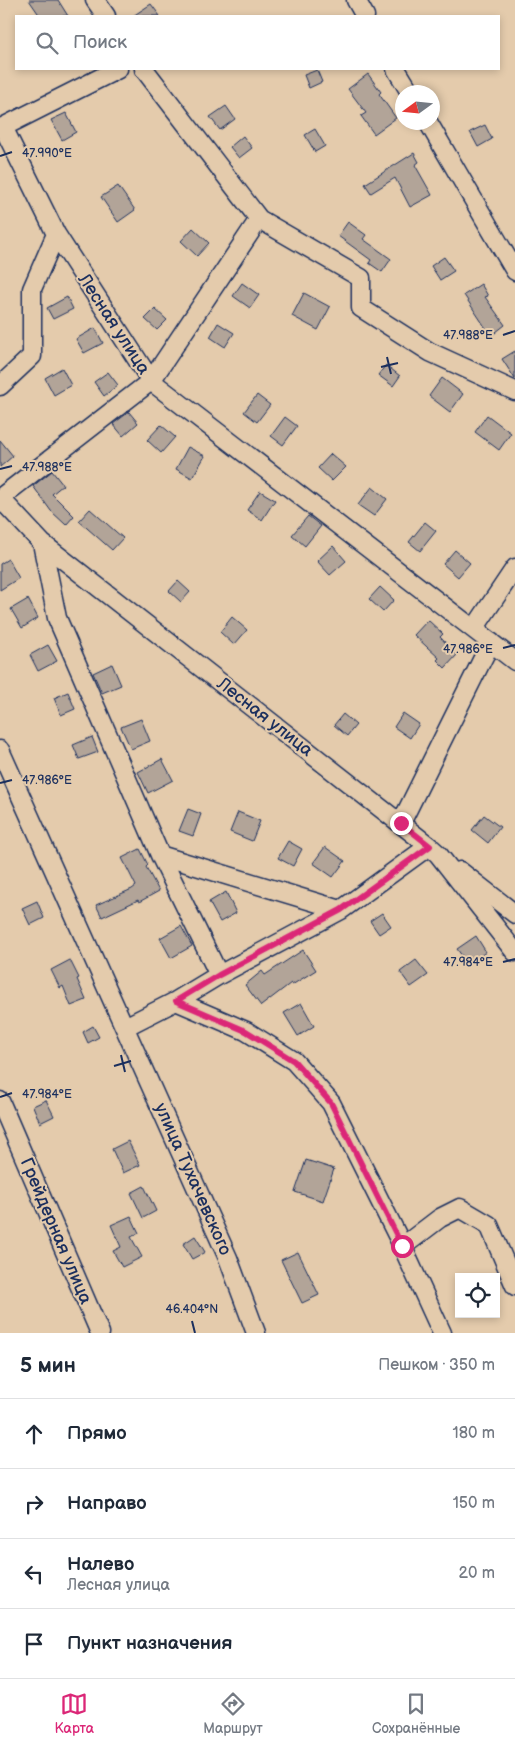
<!DOCTYPE html>
<html lang="ru">
<head>
<meta charset="utf-8">
<style>
  body { margin:0; font-family:"Balsamiq Sans",sans-serif; background:#f2f2f3; color:#1f2937 }
  .controls { position:absolute; right:15px; bottom:15px; display:grid; overflow:hidden; border-radius:0px; box-shadow:0 2px 8px #0003 }
  .controls button { width:45px; height:45px; display:grid; place-items:center; padding:0; border:0; border-bottom:1px solid #e0e1e3; background:#fff; color:#1f2937; font:25px sans-serif }
  .compass { position:absolute; left:395px; top:85px; width:45px; height:45px; border-radius:50%; background:#fff; box-shadow:0 2px 8px #0003; rotate:255deg }
  .stop { position:absolute; width:15px; height:15px; margin:-11px; border:4px solid #db2777; border-radius:50%; background:#fff }
  .stop.end { background:#db2777; border-color:#fff; box-shadow:0 1px 5px #0008 }
  .list { margin:0; padding:0; list-style:none }
  h2 { display:flex; justify-content:space-between; align-items:center; height:65px; margin:0; padding:0 20px; font-size:21px }
  h2 small { font-size:16px; font-weight:400; color:#747a83 }
  .list li { display:grid; grid-template-columns:32px 1fr auto; gap:15px; align-items:center; box-sizing:border-box; height:70px; padding:0 20px; border-top:1px solid #e0e1e3 }
  .list b { display:block; font-size:19px; white-space:nowrap }
  .list p { margin:0; font-size:16px; white-space:nowrap; color:#747a83 }
  .list em { font-size:16px; font-style:normal; color:#747a83 }
  .icon { flex:none; width:28px; height:28px; fill:none; stroke:currentColor; stroke-width:2; stroke-linecap:round; stroke-linejoin:round }
  .map { position:relative; flex:none; width:515px; height:1333px; overflow:hidden }
  .search { position:absolute; background:#fff; box-shadow:0 2px 8px #0003; left:15px; right:15px; top:15px; height:55px; display:flex; align-items:center; gap:12px; box-sizing:border-box; padding:0 18px; border-radius:0px; color:#747a83; font-size:19px }
  .sheet { height:345px; background:#fff }
  nav { display:flex; justify-content:space-around; align-items:center; box-sizing:border-box; height:70px; border-top:1px solid #e0e1e3; background:#fff; font-size:14px; color:#747a83 }
  nav a { display:grid; justify-items:center; gap:2px }
  nav .on { color:#db2777 }
  .map>svg:first-child { display:block }
  .building { fill:#b2a498; stroke:#1b2f5e }
  .lines { fill:none; stroke-linecap:round; stroke-linejoin:round }
  .minor-casing { stroke:#1b2f5e; stroke-width:21 }
  .minor { stroke:#e4cbac; stroke-width:18 }
  .route { stroke:#db2777; stroke-width:6 }
  .ticks { fill:none; stroke:#1b2f5e; stroke-width:2 }
  .labels { text-anchor:middle; dominant-baseline:central; stroke-width:4; stroke-linejoin:round; paint-order:stroke }
  .street-label { font-size:18px; fill:#1b2f5e; stroke:#e4cbac }
  .ticks-label { font-size:12px; text-anchor:middle; fill:#1b2f5e; stroke:#e4cbac; stroke-width:4; stroke-linejoin:round; paint-order:stroke }
</style>
</head>
<body>
<div class="map">
<svg width="515" height="1333" viewBox="0 0 515 1333">
  <rect width="100%" height="100%" fill="#e4cbac"/>
  <filter id="ink" filterUnits="userSpaceOnUse"><feTurbulence type="fractalNoise" baseFrequency=".02" numOctaves="2"/><feDisplacementMap in="SourceGraphic" scale="10" xChannelSelector="R" yChannelSelector="G"/><feConvolveMatrix kernelMatrix="1 2 1 2 8 2 1 2 1" color-interpolation-filters="sRGB"/></filter>
  <g filter="url(#ink)">
    <path class="building" d="M29 0H58L68 16H40Z
      M151 4 160 16H133Z
      M317 70 322 82 309 88 304 75Z
      M368 74 381 92 379 94 396 118 374 134 361 116 366 113 348 89Z
      M226 106 235 119 220 130 210 117Z
      M66 113 76 132 62 140 51 120Z
      M485 125 492 139 478 147 470 132Z
      M315 129 325 146 315 152 305 135Z
      M243 136 252 148 239 158 230 147Z
      M414 153 419 162 415 165 432 195 410 207 395 178 371 193 365 184Z
      M118 186 135 210 118 222 101 197Z
      M348 222 366 235 363 239 391 259 382 272 369 263 371 260 338 236Z
      M193 228 209 243 197 256 181 241Z
      M444 257 454 271 440 280 431 266Z
      M242 283 259 295 250 308 233 296Z
      M481 284 488 296 485 297 505 325 491 336 464 295Z
      M304 293 330 307 318 330 292 316Z
      M67 297 73 309 53 319 47 308Z
      M155 309 167 320 157 330 145 319Z
      M218 323 234 333 225 347 210 337Z
      M95 328 103 343 84 353 76 339Z
      M515 351V379L502 359Z
      M386 365 400 376 393 386 378 375Z
      M62 368 71 385 54 395 45 378Z
      M108 372 118 385 104 396 94 382Z
      M442 378 463 394 450 412 429 396Z
      M257 395 270 405 257 422 244 412Z
      M129 412 138 423 123 436 113 424Z
      M487 415 511 433 499 450 475 432Z
      M285 417 297 426 283 445 271 436Z
      M161 425 175 437 161 453 147 440Z
      M0 440 13 456 0 467Z
      M188 447 205 456 192 478 176 469Z
      M331 454 346 467 332 481 318 468Z
      M52 471 63 485 52 494 74 516 66 525 51 511 33 486Z
      M372 487 387 499 374 516 358 505Z
      M260 491 275 500 262 520 247 510Z
      M90 509 123 538 112 550 79 521Z
      M308 516 321 526 305 546 292 535Z
      M425 522 436 531 420 551 409 542Z
      M333 546 346 561 330 575 317 561Z
      M455 550 470 563 458 577 443 564Z
      M8 559 19 578 0 590V564Z
      M178 581 190 592 181 602 169 591Z
      M380 587 394 600 383 612 369 599Z
      M28 599 38 618 22 628 11 609Z
      M232 617 247 630 234 645 220 632Z
      M428 620 443 634 440 637 457 655 445 668 437 660 439 658 414 635Z
      M48 645 57 661 38 671 30 655Z
      M112 664 121 685 102 693 93 673Z
      M68 692 75 709 61 715 54 698Z
      M403 713 419 724 410 738 394 727Z
      M343 714 356 725 347 736 334 725Z
      M141 719 150 741 131 749 121 727Z
      M92 737 98 752 79 759 73 745Z
      M162 759 173 780 148 793 138 772Z
      M188 809 201 814 193 836 179 831Z
      M238 812 260 821 252 841 230 832Z
      M484 815 500 827 488 843 472 830Z
      M288 841 302 849 293 866 278 858Z
      M325 847 345 861 333 877 313 863Z
      M140 849 148 865 146 867 159 891 139 902 138 900 102 917 96 905 132 889 136 886 122 858Z
      M226 892 236 913 220 922 209 902Z
      M37 901 44 918 30 925 22 908Z
      M382 913 391 926 379 934 370 921Z
      M181 926 192 946 171 958 160 938Z
      M476 936 486 952 468 964 457 949Z
      M303 950 316 970 292 985 291 983 261 1006 245 985 262 971 265 975Z
      M70 960 79 978 77 979 86 1000 71 1006 63 986 60 988 51 970Z
      M416 960 428 975 411 987 400 972Z
      M301 1003 314 1026 298 1036 284 1013Z
      M93 1026 99 1037 88 1043 83 1032Z
      M46 1100 54 1116 40 1123 33 1106Z
      M128 1141 140 1165 123 1173 112 1149Z
      M306 1160 334 1169 323 1201 295 1192Z
      M144 1186 156 1211 143 1218 131 1193Z
      M131 1216 139 1233 131 1237 142 1257 122 1267 113 1251 121 1247 111 1225Z
      M195 1236 205 1252 192 1259 183 1244Z
      M298 1252 319 1295 302 1303 281 1260Z"/>
    <g class="lines">
      <defs>
        <path id="minor" d="M95 0 106 16
          M356 0 365 16
          M144 69 259 219 361 278V308L430 352 515 391
          M396 69 410 92
          M428 122 515 271
          M3 127 118 69
          M0 129 3 127 56 234 32 289V356L0 386
          M56 234 151 381 515 661
          M0 498 42 543 429 846 438 854 515 952
          M0 498 151 381 259 219
          M42 543 57 618 160 855 219 975
          M474 629 515 568
          M0 750 228 1258 256 1333
          M401 823 491 642
          M160 855 341 910
          M460 871 515 914
          M176 1001 246 1031 294 1061 331 1103 398 1237 442 1333
          M125 1027 176 1001 219 975 341 910 429 846
          M0 1101 100 1333
          M402 1247 440 1218 460 1208 489 1225 515 1286"/>
      </defs>
      <use href="#minor" class="minor-casing"/>
      <use href="#minor" class="minor"/>
    </g>
  </g>
  <g class="lines" filter="url(#ink)">
    <path class="route" d="M401 823 430 846 341 910 219 975 176 1001 246 1031 294 1061 331 1103 402 1246"/>
  </g>
  <path class="ticks" d="M0 156 12 152M503 335 515 331M387 357 391 374M381 367 398 363M0 469 12 466M503 648 515 645M0 783 12 780M503 962 515 959M121 1055 125 1072M114 1066 131 1061M0 1097 12 1093M192 1321 195 1333"/>
  <g class="labels">
    <g class="street-label">
      <text transform="translate(114 324) rotate(57)">Лесная улица</text>
      <text transform="translate(265 717) rotate(38)">Лесная улица</text>
      <text transform="translate(193 1179) rotate(66)">улица Тухачевского</text>
      <text transform="translate(56 1231) rotate(67)">Грейдерная улица</text>
    </g>
  </g>
  <g class="ticks-label">
    <text x="47" y="157">47.990°E</text>
    <text x="468" y="339">47.988°E</text>
    <text x="47" y="471">47.988°E</text>
    <text x="468" y="653">47.986°E</text>
    <text x="47" y="784">47.986°E</text>
    <text x="468" y="966">47.984°E</text>
    <text x="47" y="1098">47.984°E</text>
    <text x="192" y="1313">46.404°N</text>
  </g>
</svg>
<div class="controls">
<button><svg class="icon" aria-label="locate" viewBox="0 0 24 24"><circle cx="12" cy="12" r="6"/><path d="M12 2v4M12 18v4M2 12h4M18 12h4"/></svg></button>
</div>
<svg class="compass" viewBox="-18 -18 36 36"><path d="M0-13l5 13h-10z" fill="#e53935"/><path d="M0 13l5-13h-10z" fill="#747a83"/></svg>
<div class="stop" style="left:402px;top:1246px"></div>
<div class="stop end" style="left:401px;top:823px"></div>
<div class="search"><svg class="icon" aria-label="search" viewBox="0 0 24 24"><circle cx="10" cy="10" r="6"/><path d="M15 15l6 6"/></svg>Поиск</div>
</div>
<section class="sheet">
<h2>5 мин<small>Пешком · 350 m</small></h2>
<ul class="list">
<li><svg class="icon" aria-label="ahead" viewBox="0 0 24 24"><path d="M12 20V5M6 11l6-6 6 6"/></svg><div><b>Прямо</b></div><em>180 m</em></li>
<li><svg class="icon" aria-label="right" viewBox="0 0 24 24"><path d="M7 20v-9h11M14 6l5 5-5 5"/></svg><div><b>Направо</b></div><em>150 m</em></li>
<li><svg class="icon" aria-label="left" viewBox="0 0 24 24"><path d="M17 20v-9H6M10 6l-5 5 5 5"/></svg><div><b>Налево</b><p>Лесная улица</p></div><em>20 m</em></li>
<li><svg class="icon" aria-label="arrive" viewBox="0 0 24 24"><path d="M6 21V4h12l-3 4 3 4H6"/></svg><div><b>Пункт назначения</b></div></li>
</ul>
</section>
<nav>
<a class="on"><svg class="icon" aria-label="map" viewBox="0 0 24 24"><path d="M3 6l6-2 6 2 6-2v14l-6 2-6-2-6 2zM9 4v14M15 6v14"/></svg>Карта</a>
<a><svg class="icon" aria-label="directions" viewBox="0 0 24 24"><path d="M12 3l9 9-9 9-9-9zM9 14v-3h6M13 9l2 2-2 2"/></svg>Маршрут</a>
<a><svg class="icon" aria-label="saved" viewBox="0 0 24 24"><path d="M7 4h10v16l-5-4-5 4z"/></svg>Сохранённые</a>
</nav>
</body>
</html>
